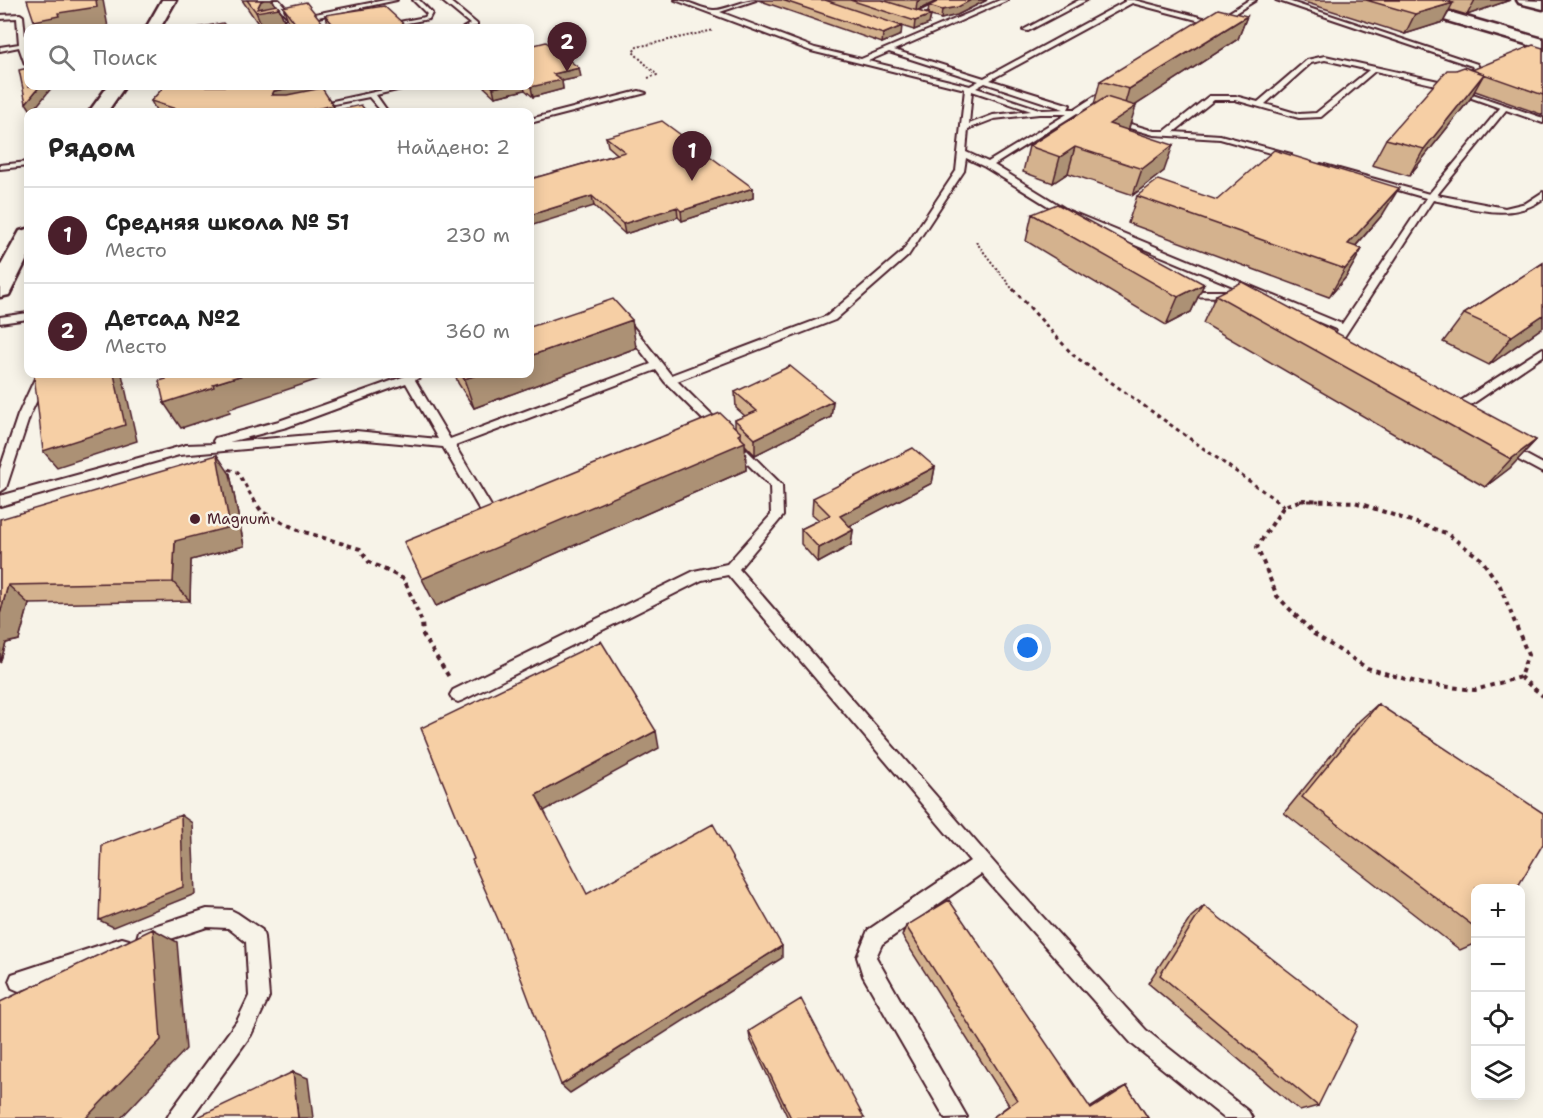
<!DOCTYPE html>
<html lang="ru">
<head>
<meta charset="utf-8">
<style>
  body { margin:0; font-family:"Shantell Sans",sans-serif; background:#f6f6f6; color:#222 }
  .controls { position:absolute; right:18px; bottom:18px; display:grid; overflow:hidden; border-radius:12px; box-shadow:0 3px 15px #0003 }
  .controls button { width:54px; height:54px; display:grid; place-items:center; padding:0; border:0; border-bottom:2px solid #e0e0e0; background:#fff; color:#222; font:30px sans-serif }
  .you { position:absolute; left:1028px; top:648px; width:21px; height:21px; margin:-15px; border:4px solid #fff; border-radius:50%; background:#1a73e8; box-shadow:0 0 0 9px #1a73e833 }
  .badge { display:grid; place-items:center; width:39px; height:39px; border-radius:50%; background:#4a1f2b; color:#fff; font-size:20px; font-weight:700 }
  .pin { position:absolute; translate:-50% -50px; filter:drop-shadow(0 2px 3px #0008) }
  .pin::after { content:''; position:absolute; top:32px; width:21px; height:18px; background:inherit; clip-path:polygon(0 0,100% 0,50% 100%) }
  .list { margin:0; padding:0; list-style:none }
  h2 { display:flex; justify-content:space-between; align-items:center; height:78px; margin:0; padding:0 24px; font-size:26px }
  h2 small { font-size:20px; font-weight:400; color:#767676 }
  .list li { display:grid; grid-template-columns:39px 1fr auto; gap:18px; align-items:center; box-sizing:border-box; height:96px; padding:0 24px; border-top:2px solid #e0e0e0 }
  .list b { display:block; font-size:22px; white-space:nowrap }
  .list p { margin:0; font-size:20px; white-space:nowrap; color:#767676 }
  .list em { font-size:20px; font-style:normal; color:#767676 }
  .icon { flex:none; width:33px; height:33px; fill:none; stroke:currentColor; stroke-width:2; stroke-linecap:round; stroke-linejoin:round }
  .map { position:relative; flex:none; width:1543px; height:1118px; overflow:hidden }
  .search { position:absolute; background:#fff; box-shadow:0 3px 15px #0003; left:24px; top:24px; width:510px; height:66px; display:flex; align-items:center; gap:15px; box-sizing:border-box; padding:0 21px; border-radius:12px; color:#767676; font-size:22px }
  .panel { position:absolute; background:#fff; box-shadow:0 3px 15px #0003; left:24px; top:108px; width:510px; height:270px; border-radius:12px }
  .map>svg:first-child { display:block }
  .lines { fill:none; stroke-linecap:round; stroke-linejoin:round }
  .lane-casing { stroke:#4a1f2b; stroke-width:4 }
  .secondary-casing { stroke:#4a1f2b; stroke-width:5 }
  .path-far2 { stroke:#4a1f2b; stroke-width:2; stroke-dasharray:2 2; stroke-linecap:butt }
  .path-far1 { stroke:#4a1f2b; stroke-width:3; stroke-dasharray:4 4; stroke-linecap:butt }
  .path { stroke:#4a1f2b; stroke-width:4; stroke-dasharray:4.5 4.5; stroke-linecap:butt }
  .lane { fill:#f7f3e8; fill-rule:evenodd }
  .secondary { fill:#f7f3e8; fill-rule:evenodd }
  .wall { fill:#d4b28e; stroke:#4a1f2b; stroke-width:1.5 }
  .shaded-wall { fill:#ac9174; stroke:#4a1f2b; stroke-width:1.5 }
  .building { fill:#f6cfa5; stroke:#4a1f2b; stroke-width:1.5 }
  .poi-dot { fill:#4a1f2b; stroke:#f7f3e8; stroke-width:2 }
  .labels { text-anchor:middle; dominant-baseline:central; stroke-width:5; stroke-linejoin:round; paint-order:stroke }
  .poi-label { font-size:15px; fill:#4a1f2b; stroke:#f7f3e8; text-anchor:start }
</style>
</head>
<body>
<div class="map">
<svg width="1543" height="1118" viewBox="0 0 1543 1118">
  <rect width="100%" height="100%" fill="#f7f3e8"/>
  <filter id="ink" filterUnits="userSpaceOnUse"><feTurbulence type="fractalNoise" baseFrequency=".0167" numOctaves="2"/><feDisplacementMap in="SourceGraphic" scale="12" xChannelSelector="R" yChannelSelector="G"/><feConvolveMatrix kernelMatrix="1 2 1 2 8 2 1 2 1" color-interpolation-filters="sRGB"/></filter>
  <g filter="url(#ink)">
    <g class="lines">
      <defs>
        <path id="lane" d="M273 0H279L295 18 385 0H397L267 28 271 23 289 19Z
          M413 0H419L432 13 429 19 379 28H368L425 17 427 14Z
          M441 0H448L477 24V26L463 28 470 24Z
          M675 0C689 0 700 9 713 10 725 11 742 0 756 0L720 12 815 48 861 59 1000 0H1008L894 50 984 78 1126 1 1124 0H1134L1215 21 1249 0H1256L1216 25 1132 3 990 80 1070 105 1068 109H1075L1106 89H1112V93L1083 110 1154 131H1165L1209 96H1235L1258 102 1307 60 1325 56 1452 84 1453 86 1449 88 1375 71 1321 117 1299 118 1235 100H1214L1174 132 1220 135 1291 154V158H1288L1220 139 1154 135 1077 113 994 165 1067 210 1342 324 1426 198 1321 168V164L1429 194 1500 108 1452 91V87L1543 118V123L1506 110 1437 195 1505 208 1526 203 1543 192V199C1510 223 1470 207 1433 200L1344 337H1336L1335 335 1338 330 1061 214 985 167 966 158 964 171 908 256 835 320 677 381 782 485 783 516 739 569 1010 881 1146 1030 1248 1111 1252 1118H1224L1132 1044 981 874 882 944 876 957 967 1117 945 1118 863 976 857 957 868 930 970 861 728 575 702 580 463 700 458 702 453 700 450 695 453 690 694 571 727 564 771 515 770 486 665 382 656 370 455 446 497 516 502 521 496 526 488 524 443 447 356 439 179 455 0 506V496L186 445 215 444 213 441 215 438 279 421 411 374H426L415 380 450 439 651 364 621 325 626 322 630 323 671 375 827 316 902 252 956 171 965 89 811 51ZM889 52 979 81 970 86 868 61ZM1325 60 1369 70 1316 113 1299 114 1265 104 1311 63ZM985 83 1064 109H1066L1042 110 976 88ZM972 91 1031 111 993 115 969 124ZM1039 114H1067L988 162 966 152 968 129 994 119ZM406 383 438 439 356 431 229 442 287 427Z
          M944 0H952L918 16 913 15Z
          M1079 0H1087L1028 31 1023 30Z
          M1276 0H1285L1477 64 1482 73 1467 78V76L1475 72 1472 66Z
          M0 15 20 14 23 16 28 66 25 64 19 47 0 51V47L19 44 17 18 0 19Z
          M402 86H414L376 95 388 112H382L369 97 294 112H282Z
          M639 91 646 93 530 123V119Z
          M28 162V166L0 169V165Z
          M1183 291H1227L1239 298 1234 301 1225 297 1179 296V292Z
          M28 313V319L0 323V317Z
          M1543 348V356L1456 415H1448V409Z
          M37 374H49L30 415 6 488 0 492V469L18 415Z
          M1506 444 1543 464V473L1502 451 1500 448 1502 445Z
          M207 909 231 910 237 913 262 930 264 937 269 997 251 1035 191 1118H167L171 1111 237 1021 249 996 246 942 228 928 207 927 146 947 139 945 137 938 139 931Z
          M122 938 129 940 131 947 129 954 19 991 12 988 9 981 12 974Z"/>
        <path id="secondary" d="M162 0H176L160 28H146Z
          M1384 0H1407L1543 39V49L1386 3Z
          M1517 0 1543 1V9L1519 3Z
          M108 86H125L107 112H89Z
          M28 229V257L9 295 0 297V267L20 231Z"/>
      </defs>
      <use href="#lane" class="lane-casing"/>
      <use href="#secondary" class="secondary-casing"/>
      <path class="path-far2" d="M648 78 657 75 633 52 637 47 714 30
        M976 242 1014 291"/>
      <path class="path-far1" d="M1013 289 1073 355 1277 501
        M221 467 238 472 254 501
        M1300 501H1319"/>
      <path class="path" d="M253 499 262 512 298 530 360 549 369 562 404 579 422 622 423 635 449 677
        M1274 499 1284 506
        M1302 500 1355 502 1446 533 1481 559 1500 586 1528 655 1520 677 1475 690 1423 684 1367 668 1314 634 1277 596 1257 547 1284 506Z
        M1520 677 1543 696"/>
      <use href="#lane" class="lane"/>
      <use href="#secondary" class="secondary"/>
    </g>
    <path class="wall" d="M242 0H273L275 6 279 8 287 28H261Z
      M758 0H939L916 11 928 14 929 6 941 0H987L957 15 941 19 931 16 929 24 914 30 892 23 901 35 882 43Z
      M1298 0H1445L1444 1 1450 2 1451 0H1510L1467 15 1450 10 1443 22 1405 34Z
      M283 7 325 28H292L290 25Z
      M325 15 408 28H330Z
      M1247 16 1238 39 1135 105 1128 130 1164 171 1133 195 1068 173 1053 183 1023 172 1029 146 1094 105 1100 81Z
      M1543 48V115L1475 91 1470 99 1409 176 1372 165 1386 139 1456 70H1472Z
      M581 77 562 81 563 89 533 97 525 90 495 97 483 86H530Z
      M160 86H319L320 89 333 105 335 111 367 112H157L151 101 162 89Z
      M606 137 753 188V198L682 221 678 217 625 234 594 206 531 179 617 154 608 146Z
      M1137 196 1217 200 1383 214 1355 247 1362 249 1346 277 1329 297 1128 223Z
      M1032 214 1204 284 1191 312 1166 325 1026 241Z
      M1543 263V327L1489 365 1443 342 1464 314Z
      M1216 295 1536 440 1510 468 1485 487 1203 323Z
      M636 348 474 408 458 383 455 374H530Z
      M735 392 833 401 831 417 755 455 745 445 746 470 436 606 735 428V420L745 416 736 408Z
      M935 467 932 483 849 526 853 530 851 545 818 563 801 544V529L819 520 812 514 813 498Z
      M230 474 244 546 191 560 190 601 29 604 19 640 6 643 0 663V519Z
      M1378 704 1476 888V943L1460 950 1284 813 1359 721Z
      M1204 906 1318 1106 1300 1111 1148 983 1191 917Z
      M906 926 1090 1108 1115 1092 1127 1086 1148 1118H992L1009 1105 902 936Z
      M749 1031 864 1118H788L750 1039Z"/>
    <path class="shaded-wall" d="M96 0H103L108 27 97 28H39L34 21Z
      M264 0H273L276 8H279L287 28H263L256 12 261 1Z
      M921 0H939L916 11 917 2Z
      M971 0H987L957 15 941 19 942 10Z
      M1475 0H1510L1467 15Z
      M1453 3 1443 22 1405 34 1415 14Z
      M931 15 929 24 914 30 915 21Z
      M1247 16 1238 39 1122 114 1129 89Z
      M322 22 325 28H299L298 27Z
      M902 26 901 35 882 43 883 34Z
      M579 68 581 77 562 81 563 89 533 97 531 87 553 74Z
      M1484 74 1470 99 1409 176 1424 149Z
      M40 86H53L32 112 26 103Z
      M300 86H319L325 100 272 95 274 91Z
      M502 86H524L525 90 495 97 493 88Z
      M333 105 336 112H303Z
      M1136 106 1128 131 1109 124Z
      M1173 145 1164 171 1133 195 1142 169Z
      M1075 147 1068 173 1053 183 1060 157Z
      M753 188V198L682 221 681 211Z
      M1399 188 1383 214 1338 266 1348 244Z
      M592 196 594 206 530 226V215Z
      M677 207 678 217 625 234 623 224Z
      M1362 249 1346 277 1329 297 1345 269Z
      M1204 284 1191 312 1166 325 1178 297Z
      M1543 315V327L1489 365 1512 336Z
      M632 320 636 348 474 408 464 379 480 374H530V356Z
      M114 374H122L137 441 57 467 43 451Z
      M246 374H334L229 409 230 412 181 428 164 403 213 384Z
      M833 401 831 417 755 455V439Z
      M741 433V443L745 442 746 470 436 606 422 579Z
      M1536 440 1510 468 1485 487 1511 459Z
      M217 455 230 474 244 546 191 560 190 601 173 582 175 541Z
      M935 467 932 483 838 532 840 516Z
      M853 530 851 545 818 563 819 548Z
      M8 585 29 604 19 640 6 643 0 663V614Z
      M656 731 659 748 544 811 536 795Z
      M181 815 192 823 195 894 113 927 99 920Z
      M153 929 177 942 186 1049 121 1118H86Z
      M782 946V958L570 1093 561 1085Z
      M293 1072 308 1078 313 1118H298Z"/>
    <path class="building" d="M27 0H96L97 7 58 13 59 16 34 21Z
      M247 0H264L261 1 257 9 277 5 279 8 256 12Z
      M782 0H825L902 26 883 34Z
      M850 0H882L931 15 915 21Z
      M941 0H971L958 7 942 10 929 6Z
      M1366 0H1442L1453 3 1415 14Z
      M306 2 322 22 298 27 283 7Z
      M384 6 408 28H336L325 15Z
      M1218 9 1247 16 1129 89 1100 81Z
      M223 23 227 28H196Z
      M546 42 579 68 553 74 562 80 531 87 529 86H530V46Z
      M1533 45 1543 48V95L1472 70Z
      M1464 67 1484 74 1424 149 1386 139 1447 70H1456Z
      M28 68V86H40L26 103 19 70Z
      M160 86H300L274 91 272 95H287L322 88 333 105 303 112H185L151 101 162 89Z
      M491 86H502L493 88Z
      M1106 97 1136 106 1109 124 1173 145 1142 169 1075 147 1060 157 1029 146Z
      M361 105 367 112H330Z
      M662 121 753 188 681 211 677 207 623 224 592 196 530 215V178L531 179 625 152 606 137Z
      M1274 150 1399 188 1348 244 1362 249 1345 269 1137 196 1158 180 1217 200Z
      M1057 204 1204 284 1178 297 1032 214Z
      M1543 263V315L1512 336 1464 314Z
      M1242 282 1536 440 1511 459 1216 295Z
      M613 299 632 320 530 356V327Z
      M790 366 833 401 755 439 735 420 757 411 735 392Z
      M41 374H114L125 425 43 451 34 375Z
      M164 374H246L213 384 214 387 164 403 159 381 166 379Z
      M460 374H480L464 379Z
      M720 413 741 433 738 435 745 442 422 579 404 542Z
      M913 448 935 467 840 516 853 530 819 548 801 529 830 515 813 498Z
      M217 455 230 527 175 541 173 582 8 585 0 614V519Z
      M601 641 656 731 536 795 587 894 713 824 782 946 561 1085 504 933 472 860 474 859 421 728Z
      M1378 704 1543 813V844L1517 888H1476V928L1302 797Z
      M181 815 183 887 99 920 102 845Z
      M949 900 1091 1109 1127 1086 1148 1118H992L1017 1100 906 926Z
      M1204 906 1358 1025 1318 1106 1160 975Z
      M153 929 161 1040 86 1118H0V1002Z
      M801 999 864 1118H791L749 1031Z
      M293 1072 298 1118H198V1117Z"/>
  </g>
  <circle class="poi-dot" cx="195" cy="519" r="6"/>
  <g class="labels">
    <g class="poi-label">
      <text x="207" y="519">Magnum</text>
    </g>
  </g>
</svg>
<div class="controls">
<button>+</button>
<button>−</button>
<button><svg class="icon" aria-label="locate" viewBox="0 0 24 24"><circle cx="12" cy="12" r="6"/><path d="M12 2v4M12 18v4M2 12h4M18 12h4"/></svg></button>
<button><svg class="icon" aria-label="layers" viewBox="0 0 24 24"><path d="M12 4l9 5-9 5-9-5zM3 14l9 5 9-5"/></svg></button>
</div>
<div class="you"></div>
<div class="pin badge" style="left:692px;top:181px">1</div>
<div class="pin badge" style="left:567px;top:72px">2</div>
<div class="search"><svg class="icon" aria-label="search" viewBox="0 0 24 24"><circle cx="10" cy="10" r="6"/><path d="M15 15l6 6"/></svg>Поиск</div>
<section class="panel">
<h2>Рядом<small>Найдено: 2</small></h2>
<ul class="list">
<li><span class="badge">1</span><div><b>Средняя школа № 51</b><p>Место</p></div><em>230 m</em></li>
<li><span class="badge">2</span><div><b>Детсад №2</b><p>Место</p></div><em>360 m</em></li>
</ul>
</section>
</div>
</body>
</html>
